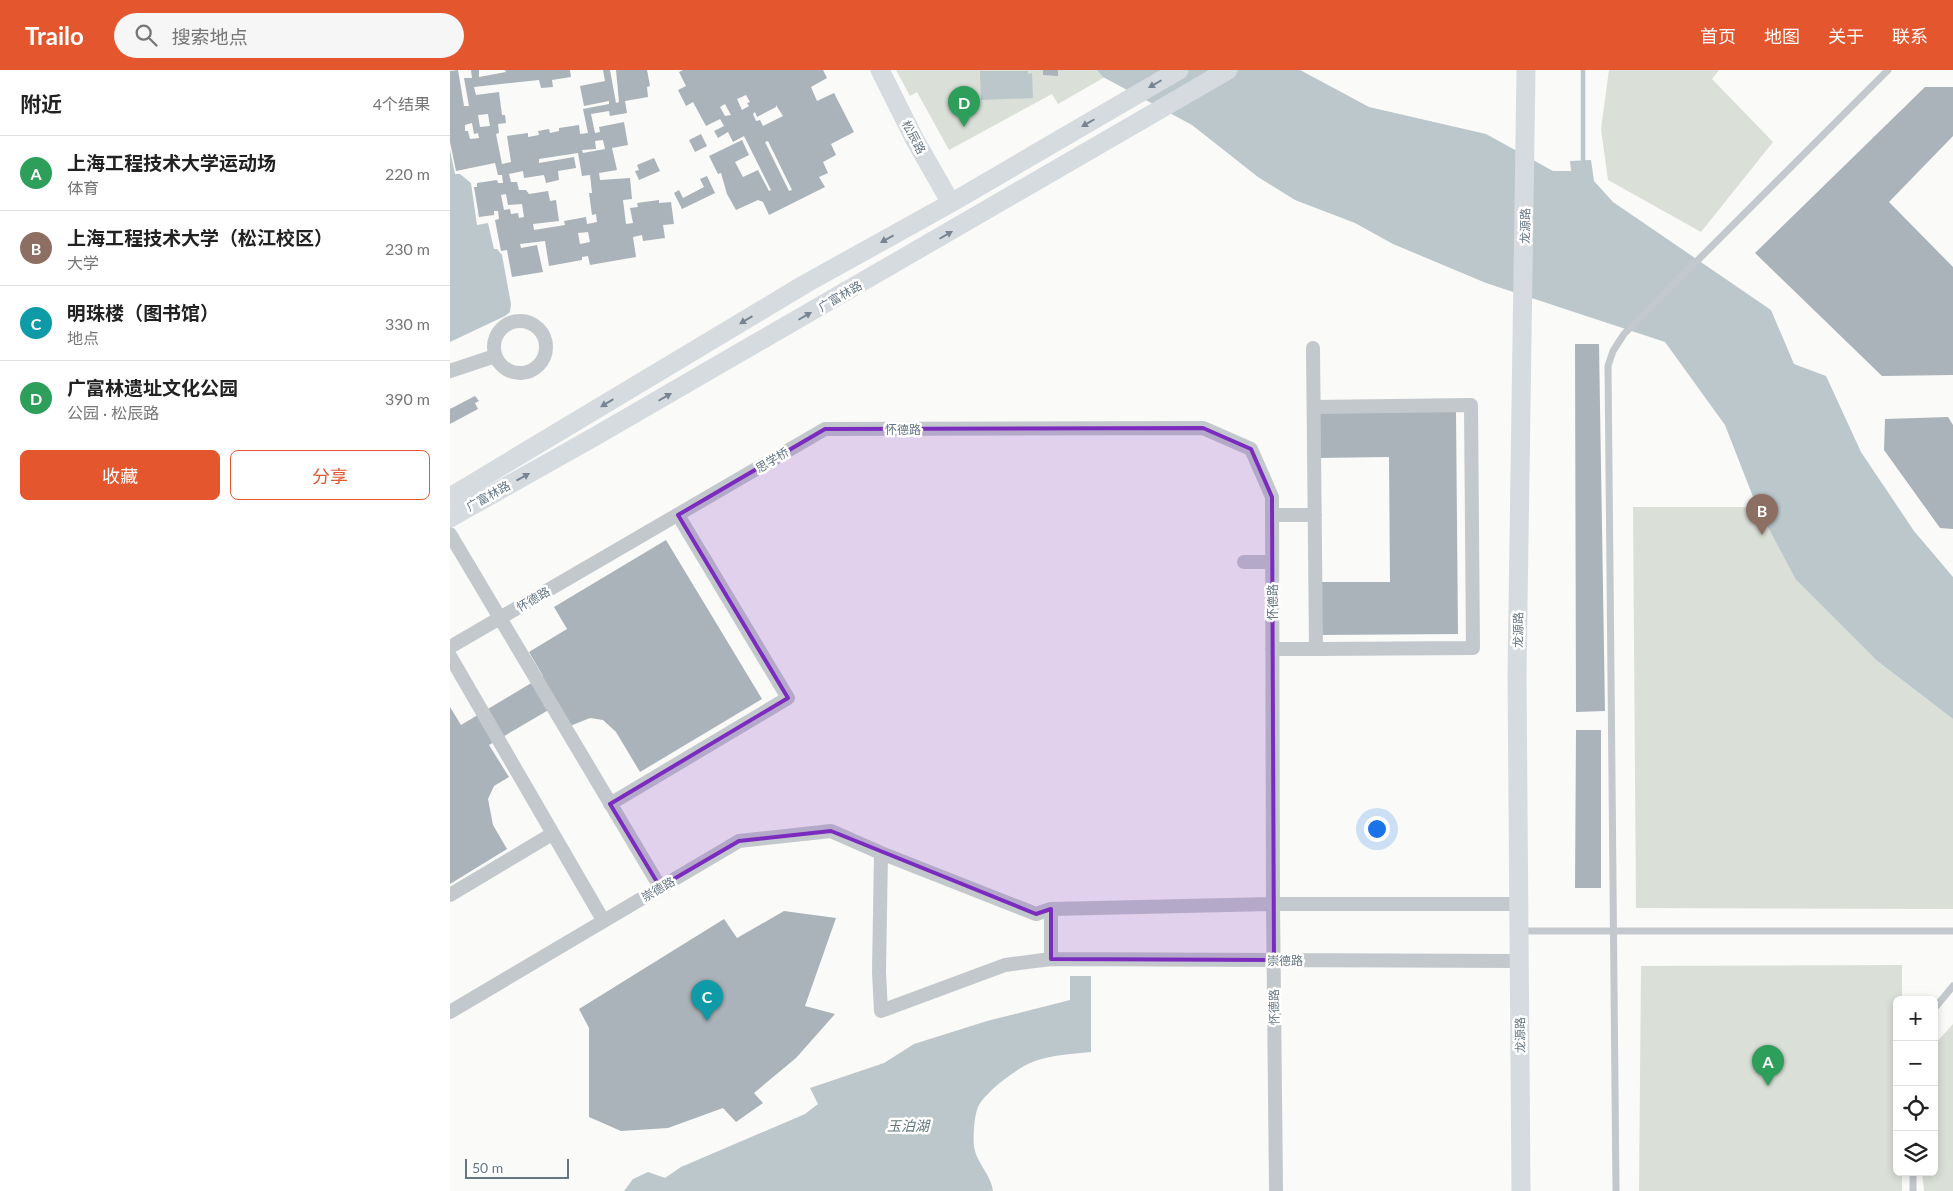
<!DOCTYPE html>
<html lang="zh">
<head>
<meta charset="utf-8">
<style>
  body { margin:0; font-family:Lato,"Noto Sans SC",sans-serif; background:#f6f6f6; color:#222 }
  .controls { position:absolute; right:15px; bottom:15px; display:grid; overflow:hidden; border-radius:8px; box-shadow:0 2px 8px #0003 }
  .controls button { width:45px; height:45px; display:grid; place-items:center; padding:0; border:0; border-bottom:1px solid #e0e0e0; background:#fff; color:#222; font:25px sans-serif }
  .scale { position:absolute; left:15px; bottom:12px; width:104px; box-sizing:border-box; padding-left:5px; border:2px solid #657683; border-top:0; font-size:14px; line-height:18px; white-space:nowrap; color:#657683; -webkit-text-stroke:4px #fff; paint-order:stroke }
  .you { position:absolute; left:926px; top:758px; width:18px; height:18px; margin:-12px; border:4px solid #fff; border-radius:50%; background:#1a73e8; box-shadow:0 0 0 8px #1a73e833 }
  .badge { display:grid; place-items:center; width:32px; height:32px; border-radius:50%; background:#e4572e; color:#fff; font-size:16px; font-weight:700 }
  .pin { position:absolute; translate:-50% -41px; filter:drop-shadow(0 1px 2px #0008) }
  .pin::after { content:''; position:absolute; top:26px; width:18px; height:15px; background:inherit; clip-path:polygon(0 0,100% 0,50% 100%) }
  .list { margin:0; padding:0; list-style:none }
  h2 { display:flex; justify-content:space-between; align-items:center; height:65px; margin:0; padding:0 20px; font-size:21px }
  h2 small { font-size:16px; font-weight:400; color:#767676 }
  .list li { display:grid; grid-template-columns:32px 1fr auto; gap:15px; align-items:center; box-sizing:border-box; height:75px; padding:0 20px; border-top:1px solid #e0e0e0 }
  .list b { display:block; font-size:19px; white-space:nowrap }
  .list p { margin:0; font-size:16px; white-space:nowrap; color:#767676 }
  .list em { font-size:16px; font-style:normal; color:#767676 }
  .actions { display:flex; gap:10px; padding:15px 20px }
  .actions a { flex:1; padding:11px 0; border:1px solid #e4572e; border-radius:8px; text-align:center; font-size:18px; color:#e4572e }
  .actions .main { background:#e4572e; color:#fff }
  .icon { flex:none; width:28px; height:28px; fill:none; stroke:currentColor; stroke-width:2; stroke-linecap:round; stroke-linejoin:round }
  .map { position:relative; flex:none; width:1503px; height:1121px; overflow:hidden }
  header { display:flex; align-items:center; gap:30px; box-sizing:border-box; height:70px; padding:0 25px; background:#e4572e; color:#fff }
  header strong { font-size:24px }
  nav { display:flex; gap:28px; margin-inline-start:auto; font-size:18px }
  .search { width:350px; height:45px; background:#f6f6f6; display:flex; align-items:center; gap:12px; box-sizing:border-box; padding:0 18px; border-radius:28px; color:#767676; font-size:19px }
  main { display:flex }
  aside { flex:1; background:#fff }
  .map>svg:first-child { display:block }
  .green { fill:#dadfd7 }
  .water { fill:#bbc7cb }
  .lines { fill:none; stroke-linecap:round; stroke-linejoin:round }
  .stream { stroke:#bbc7cb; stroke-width:4.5 }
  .building { fill:#aab3b9; fill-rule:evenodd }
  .lane { stroke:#c3c8cc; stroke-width:7 }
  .street { stroke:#c3c8cc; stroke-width:14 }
  .secondary { stroke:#d6dbdf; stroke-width:19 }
  .oneway { fill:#768591 }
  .marked { fill:#7b2cbf; fill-opacity:0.2; stroke:#7b2cbf; stroke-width:4; stroke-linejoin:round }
  .labels { text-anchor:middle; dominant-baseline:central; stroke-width:5; stroke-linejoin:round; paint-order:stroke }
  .street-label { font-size:12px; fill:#657683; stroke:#fff }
  .water-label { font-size:14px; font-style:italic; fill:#60757c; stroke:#fff }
</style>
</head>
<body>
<header>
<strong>Trailo</strong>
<div class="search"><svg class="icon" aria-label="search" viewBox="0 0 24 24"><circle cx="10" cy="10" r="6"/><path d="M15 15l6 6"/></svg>搜索地点</div>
<nav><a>首页</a><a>地图</a><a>关于</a><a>联系</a></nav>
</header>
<main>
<aside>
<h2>附近<small>4个结果</small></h2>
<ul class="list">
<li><span class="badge" style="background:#2e9e5b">A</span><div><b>上海工程技术大学运动场</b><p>体育</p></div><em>220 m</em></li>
<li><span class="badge" style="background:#8d6e63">B</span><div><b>上海工程技术大学（松江校区）</b><p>大学</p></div><em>230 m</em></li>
<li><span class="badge" style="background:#0f9aa8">C</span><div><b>明珠楼（图书馆）</b><p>地点</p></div><em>330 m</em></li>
<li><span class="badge" style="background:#2e9e5b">D</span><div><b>广富林遗址文化公园</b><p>公园 · 松辰路</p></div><em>390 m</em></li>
</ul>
<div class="actions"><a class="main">收藏</a><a>分享</a></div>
</aside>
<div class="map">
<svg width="1503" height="1121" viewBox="0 0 1503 1121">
  <rect width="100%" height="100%" fill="#fafaf8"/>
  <path class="green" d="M446 0H667L608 34 602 24 499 80 467 22 460 26Z
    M1159 0H1269L1262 9 1323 72 1251 162 1158 110 1151 59Z
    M1183 437H1307L1346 510 1426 590 1503 649V839L1186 838Z
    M1452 895V930H1447V1102H1452V1121H1189L1191 896Z
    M1503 954V1121H1474L1472 1102H1484V975Z"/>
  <path class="water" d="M647 0H850L919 37 1036 64 1103 101H1121L1120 91 1141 90 1144 111 1163 132 1321 240 1344 294 1376 306 1411 382 1464 461 1503 507V649L1426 590 1346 510 1307 437 1275 355 1215 272 1036 213 943 174 905 153 845 130 808 107 742 55 653 7Z
    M530 1H578V4L582 3 583 28 531 30Z
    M0 80 5 104H10L21 113 27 155 38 153 44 179H47L52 185 61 234 60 242 55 246 0 272Z
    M620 906H641V982C621 984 599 985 580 993 566 999 534 1023 528 1037 524 1047 523 1066 524 1076 526 1093 541 1104 543 1121H174L183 1109 198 1102 215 1108 231 1097 355 1044 368 1034 360 1018 434 993 464 974 537 951 620 930Z"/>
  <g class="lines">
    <path class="stream" d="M1133 0V90"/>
  </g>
  <path class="building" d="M8 0 14 36H19L14 8H22L21 0H29V7L56 2 55 0H120L121 7 102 10 103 17 91 18 89 10 24 17 26 25 49 22 52 45H55L56 53 48 54 49 63 46 64 52 94 61 92 57 66 78 63V67L89 65 88 61 99 59 100 63 109 61V58L129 55 130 64 138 63 133 39 159 34V31L134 36 130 16 155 11 153 0H160L166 33 169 32 166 0H197L200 16 197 17 198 27 175 31 177 43 160 46 159 41 141 44 145 63 150 62 149 57 174 52 178 75 162 78 167 100 149 103 150 110 180 108 182 129 173 130 176 154 183 153 180 138 188 137 187 133 209 130V133L221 132 224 154 213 155 215 168 193 171 192 165 183 167 186 187 140 195 138 186 132 187V190L99 196 95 171 70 174 71 178 87 175 93 202 62 207 57 180 51 181 45 150 49 149 48 141H44V145L29 147 24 117H27V113L47 110 48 113H53L52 105H48L45 93 6 101 0 72V1ZM38 44 40 56 30 57 28 45ZM22 53 24 64 28 63 29 68 20 69 18 61H15V55ZM153 70 155 79 133 83 132 80 146 79 145 71ZM128 83 132 106 140 105 142 123H139L142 145 146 144 147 152 137 154 136 147 114 151 115 155 84 160 83 154 109 151 106 130 100 131 98 121 79 124 76 120H69L67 112H61L59 104 73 101 74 108 94 105 96 113 109 110 108 101 126 98 124 87 89 93V89ZM56 124 58 135 72 134 74 147 69 148 68 143 61 144 60 139 54 140 51 125ZM138 162 140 172 130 174 128 163Z
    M233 0H373L377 8 361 17 367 31 384 23 404 62 381 74 386 85 373 92 378 103 369 107 375 117 319 145 313 132 308 130 286 140 277 124 271 103 268 104 259 86 292 70 299 85 285 92 293 107 308 100 319 121 321 120 294 66 283 72 278 62 268 68 264 61 274 56 270 49 256 56 243 32 236 36 228 20 236 16 229 2ZM296 25 300 32 297 33 299 36 292 40 287 29ZM275 34 281 45 275 46 270 37ZM326 35 333 46 313 56 310 50 306 51 303 44 305 42 307 47 326 37ZM318 71 342 120 339 121 315 72Z
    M593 0H608V6L593 5Z
    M1475 17H1503V66L1439 132 1503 197V305L1432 306 1305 183Z
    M251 64 257 76 245 82 239 70Z
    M204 88 210 101 189 110 185 101 189 100 187 95Z
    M257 106 265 123 232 139 224 123 229 120 233 128 254 117 250 109Z
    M1125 274H1149L1155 641 1126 642Z
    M25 326 29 331 25 333 28 339 0 354V339Z
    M1006 341 1008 564 869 565V512H940L939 387 867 388 866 342Z
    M1498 347 1503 355V459L1490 458 1434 380 1435 349Z
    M216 470 312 629 190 702 166 662 153 650 140 648 120 656 107 635 39 675 59 707 44 716 38 729 43 755 57 779 0 814V637L11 655 93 606 79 582 117 559 104 537Z
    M1126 660H1151V818H1125Z
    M334 841 386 848 355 936 385 944 346 988 304 1023 313 1033 286 1052 273 1038 218 1058 171 1061 139 1047V958L129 939 274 849 287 868Z"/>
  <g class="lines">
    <path class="lane" d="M1071 861H1503
      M1484 939 1503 916
      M1463 1102V1121
      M1166 1121 1158 296 1163 281 1174 264 1438 0"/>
    <path class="street" d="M44 277a26 26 0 1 1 52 0a26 26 0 1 1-52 0Z
      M0 301 45 286
      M864 337 1021 335 1023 578 866 579
      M822 445H865
      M0 464 210 817
      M794 492H822
      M0 577 375 359 753 358 801 379 822 427 823 834 826 1121
      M822 579H866L863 278
      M0 586 153 850
      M160 734 338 628 228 445
      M431 783 429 902 431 941 555 895 601 889 1069 891
      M0 825 102 764
      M601 889V839
      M0 942 289 771 381 761 431 783 586 844 601 839 823 834H1069"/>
    <path class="secondary" d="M430 0 465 70 501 133
      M0 427 355 214 501 133 729 0
      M0 448 144 367 778 0
      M1071 1121 1067 605 1076 0"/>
  </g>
  <defs><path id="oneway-solid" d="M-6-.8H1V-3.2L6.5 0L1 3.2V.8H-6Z" transform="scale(1.25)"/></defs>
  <g class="oneway">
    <use href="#oneway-solid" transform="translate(705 14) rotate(150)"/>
    <use href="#oneway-solid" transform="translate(638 53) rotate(150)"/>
    <use href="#oneway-solid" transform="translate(496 165) rotate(-30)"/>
    <use href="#oneway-solid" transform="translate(437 169) rotate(151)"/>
    <use href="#oneway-solid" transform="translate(355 246) rotate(-30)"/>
    <use href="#oneway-solid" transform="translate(296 250) rotate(149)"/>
    <use href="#oneway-solid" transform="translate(215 327) rotate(-30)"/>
    <use href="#oneway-solid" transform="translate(157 333) rotate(149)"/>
    <use href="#oneway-solid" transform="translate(73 407) rotate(-29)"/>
  </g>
  <path class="marked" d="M753 358 801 379 822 427 824 890 601 889V839L586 844 381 761 289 771 210 817 160 734 338 628 228 445 375 359Z"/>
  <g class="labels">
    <g class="street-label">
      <text transform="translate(464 67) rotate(62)">松辰路</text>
      <text transform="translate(1075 156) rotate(-89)">龙源路</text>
      <text transform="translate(390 226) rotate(-30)">广富林路</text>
      <text x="453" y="359">怀德路</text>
      <text transform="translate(322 390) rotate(-31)">思学桥</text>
      <text transform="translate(38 426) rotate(-29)">广富林路</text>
      <text transform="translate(83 529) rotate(-30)">怀德路</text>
      <text transform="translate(822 532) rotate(-90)">怀德路</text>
      <text transform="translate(1068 560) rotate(-89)">龙源路</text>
      <text transform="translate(208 819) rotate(-30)">崇德路</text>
      <text x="835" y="890">崇德路</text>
      <text transform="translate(824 937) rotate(-91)">怀德路</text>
      <text transform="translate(1070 965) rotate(-91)">龙源路</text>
    </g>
    <g class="water-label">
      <text x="458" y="1055">玉泊湖</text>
    </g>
  </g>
</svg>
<div class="controls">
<button>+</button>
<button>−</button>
<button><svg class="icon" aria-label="locate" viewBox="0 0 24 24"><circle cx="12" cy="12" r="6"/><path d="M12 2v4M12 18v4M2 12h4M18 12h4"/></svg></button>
<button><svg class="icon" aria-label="layers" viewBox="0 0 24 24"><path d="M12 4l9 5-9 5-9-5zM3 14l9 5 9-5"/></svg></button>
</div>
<div class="scale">50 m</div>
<div class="you"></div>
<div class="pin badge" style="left:1318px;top:1016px;background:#2e9e5b">A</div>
<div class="pin badge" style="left:1312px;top:465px;background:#8d6e63">B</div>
<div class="pin badge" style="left:257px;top:951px;background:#0f9aa8">C</div>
<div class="pin badge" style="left:514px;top:57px;background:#2e9e5b">D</div>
</div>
</main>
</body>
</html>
